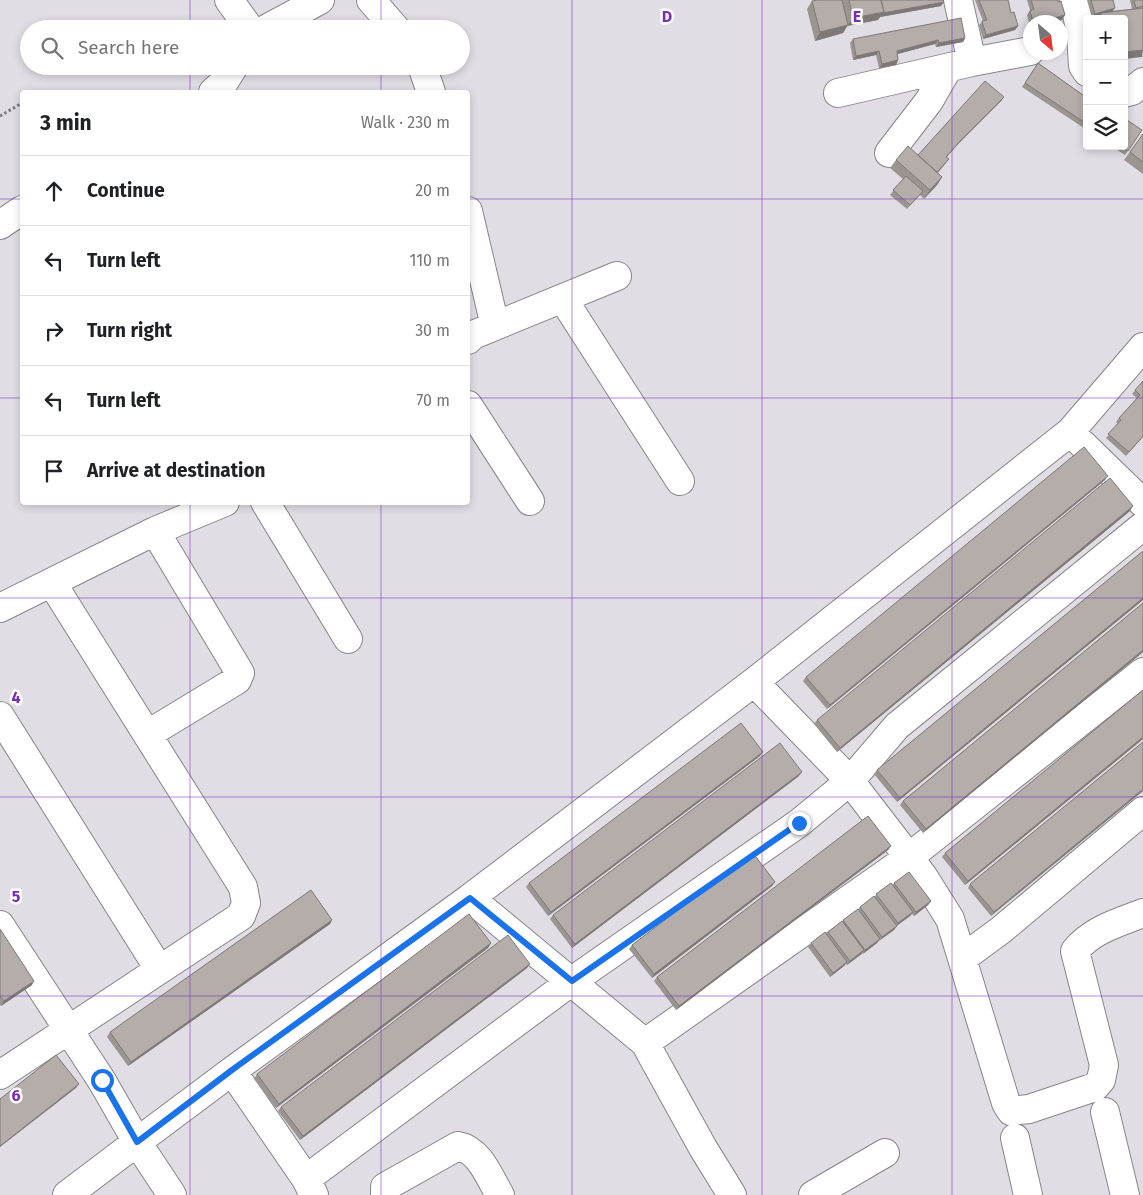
<!DOCTYPE html>
<html lang="en">
<head>
<meta charset="utf-8">
<style>
  body { margin:0; font-family:"Fira Sans",sans-serif; background:#f6f6f6; color:#202124 }
  .controls { position:absolute; right:15px; top:15px; display:grid; overflow:hidden; border-radius:5px; box-shadow:0 2px 8px #0003 }
  .controls button { width:45px; height:45px; display:grid; place-items:center; padding:0; border:0; border-bottom:1px solid #e0e0e0; background:#fff; color:#202124; font:25px sans-serif }
  .compass { position:absolute; left:1023px; top:15px; width:45px; height:45px; border-radius:50%; background:#fff; box-shadow:0 2px 8px #0003; rotate:152deg }
  .stop { position:absolute; width:15px; height:15px; margin:-11px; border:4px solid #1a73e8; border-radius:50%; background:#fff }
  .stop.end { background:#1a73e8; border-color:#fff; box-shadow:0 1px 5px #0008 }
  .list { margin:0; padding:0; list-style:none }
  h2 { display:flex; justify-content:space-between; align-items:center; height:65px; margin:0; padding:0 20px; font-size:21px }
  h2 small { font-size:16px; font-weight:400; color:#757577 }
  .list li { display:grid; grid-template-columns:32px 1fr auto; gap:15px; align-items:center; box-sizing:border-box; height:70px; padding:0 20px; border-top:1px solid #e0e0e0 }
  .list b { display:block; font-size:19px; white-space:nowrap }
  .list em { font-size:16px; font-style:normal; color:#757577 }
  .icon { flex:none; width:28px; height:28px; fill:none; stroke:currentColor; stroke-width:2; stroke-linecap:round; stroke-linejoin:round }
  .map { position:relative; flex:none; width:1143px; height:1195px; overflow:hidden }
  .search { position:absolute; background:#fff; box-shadow:0 2px 8px #0003; left:20px; top:20px; width:450px; height:55px; display:flex; align-items:center; gap:12px; box-sizing:border-box; padding:0 18px; border-radius:28px; color:#757577; font-size:19px }
  .panel { position:absolute; background:#fff; box-shadow:0 2px 8px #0003; left:20px; top:90px; width:450px; height:415px; border-radius:5px }
  .map>svg:first-child { display:block }
  .lines { fill:none; stroke-linecap:round; stroke-linejoin:round }
  .minor-casing { stroke:#87848a; stroke-width:30 }
  .path { stroke:#7c7a7f; stroke-width:3; stroke-dasharray:2.5 2.5; stroke-linecap:butt }
  .minor { stroke:#fff; stroke-width:28 }
  .wall { fill:#9b9592 }
  .shaded-wall { fill:#7e7977 }
  .building { fill:#b4adaa; stroke:#7e7977 }
  .route { stroke:#1a73e8; stroke-width:6 }
  .grid { fill:none; stroke:#7b2cbf; stroke-width:1; stroke-opacity:0.55 }
  .grid-label { font-size:16px; text-anchor:middle; font-weight:bold; fill:#7b2cbf; stroke:#fff; stroke-width:5; stroke-linejoin:round; paint-order:stroke }
</style>
</head>
<body>
<div class="map">
<svg width="1143" height="1195" viewBox="0 0 1143 1195">
  <rect width="100%" height="100%" fill="#e0dde4"/>
  <g class="lines">
    <defs>
      <path id="minor" d="M229 0 250 29
        M371 0 396 29
        M1074 0 1081 34 1083 66 1087 72
        M266 29 320 0
        M972 62 1030 51
        M422 66 431 92
        M213 92 224 82 234 66
        M838 93 972 62 958 0
        M1124 93 1132 91 1143 82
        M889 153 929 101 948 68
        M468 211 495 326
        M0 225 22 210
        M563 299 680 481
        M468 340 473 335 617 276
        M468 405 530 501
        M1070 432 1143 503
        M265 502 348 639
        M0 608 155 531 225 502
        M754 682 850 781 923 876 950 919 1006 1103 1011 1111 1029 1109 1095 1087 1101 1080 1104 1065 1075 951C1091 930 1120 922 1143 913
        M0 716 159 969
        M148 734 237 680 240 673 155 531
        M470 898 754 682 1070 432 1143 347
        M0 925 102 1081 137 1142 67 1195
        M963 958 1001 930 1143 811
        M645 1043 908 858 1143 672
        M0 1075 241 916 246 903 243 887 52 583
        M1105 1112 1125 1195
        M1015 1138 1028 1195
        M306 1179 572 981 799 823 850 781 897 726 1143 526
        M172 1195 137 1142 232 1071
        M314 1195 306 1179 232 1071 470 898 645 1043 703 1148 732 1195
        M385 1195V1187L458 1146C480 1150 489 1177 500 1195
        M813 1195 885 1153"/>
    </defs>
    <use href="#minor" class="minor-casing"/>
    <path class="path" d="M0 116 22 103"/>
    <use href="#minor" class="minor"/>
  </g>
  <path class="wall" d="M842 0H943L941 6 880 17 878 20 847 26 843 33 815 41 807 9 812 1Z
    M975 0H1008L1011 13 1018 26 1015 30 983 39 979 25 983 21Z
    M1027 0H1058L1062 20 1052 22H1030V27L1027 15 1030 10Z
    M1087 0H1113L1112 11 1132 9 1130 0H1143L1142 57 1124 19H1097L1099 16 1092 18Z
    M965 38 963 42 936 47 935 44 897 54 898 60 896 65 879 68 876 55 853 60 850 43 853 39Z
    M1038 63 1087 98V130L1022 87Z
    M1004 97 1001 101 958 144 947 157 946 163 938 173 942 177 937 185 924 199 920 195 907 209 890 195 903 179 890 168 896 160 918 155Z
    M1142 130 1125 155 1111 146H1124Z
    M1143 134V174L1124 160Z
    M1143 381V437L1126 456 1106 438 1118 424 1116 422 1119 418 1137 398 1132 394Z
    M1105 480 827 709 803 681 806 677Z
    M1130 511 837 752 814 724 817 720Z
    M1143 551V600L897 802 874 774 877 770Z
    M1143 603V652L923 833 900 805 903 801Z
    M1143 690V739L965 885 942 857 945 853Z
    M1143 742 991 916 968 888 970 884Z
    M760 756 548 916 526 887 529 883Z
    M799 776 572 948 550 919 553 915Z
    M891 846 888 850 676 1010 654 981 657 977Z
    M894 883 931 901 928 905 914 916 912 914 910 916 895 927 894 930 879 940 877 943 847 965 846 964 844 966 830 977 808 947 811 943 826 934 828 932 858 910 860 907 875 897 876 894 892 886Z
    M772 886 652 978 629 949 632 945Z
    M332 920 330 924 128 1066 107 1037 110 1032Z
    M0 929 32 985 1 1006 0 1005Z
    M491 943 488 948 276 1108 254 1079 257 1074Z
    M530 964 527 968 300 1140 278 1111 281 1107Z"/>
  <path class="shaded-wall" d="M944 2 941 6 880 17 878 20 847 26 853 18Z
    M1115 8 1112 12 1101 13 1099 16 1092 18 1095 14Z
    M1065 15 1062 20 1052 22H1040Z
    M848 25 843 33 815 41 820 32Z
    M1018 26 1015 30 983 39 986 35Z
    M965 38 963 42 936 47 939 43Z
    M938 40 935 44 894 55 897 51Z
    M1143 50 1142 57 1124 59V52Z
    M879 51 876 55 853 60 856 56Z
    M898 60 896 65 879 68 882 64Z
    M1004 97 1001 101 958 144 943 161 961 140Z
    M942 177 937 185 924 199 930 190Z
    M1108 476 1105 480 827 709 830 705Z
    M1133 506 1130 511 837 752 840 748Z
    M1143 598V600L897 802 900 798Z
    M1143 650V652L923 833 926 829Z
    M1143 737V739L965 885 968 881Z
    M763 752 760 756 548 916 551 912Z
    M802 772 799 776 572 948 575 944Z
    M1143 789V791L991 916 994 912Z
    M891 846 888 850 676 1010 679 1006Z
    M775 882 772 886 652 978 654 974Z
    M931 901 928 905 914 916 916 912Z
    M913 912 910 916 895 927 898 923Z
    M332 920 330 924 128 1066 131 1062Z
    M897 926 894 930 879 941 882 937Z
    M880 939 877 943 863 954 865 950Z
    M491 943 488 948 276 1108 279 1104Z
    M864 950 861 954 847 965 850 961Z
    M847 962 844 966 830 977 833 973Z
    M530 964 527 968 300 1140 303 1136Z
    M34 981 32 985 1 1006 4 1001Z
    M79 1084 76 1088 0 1147V1146Z"/>
  <path class="building" d="M817 0H842L848 25 820 32 812 1Z
    M849 0H881L884 12 853 18Z
    M881 0H943L944 2 883 13 884 12Z
    M979 0H1008L1011 13 1014 12 1018 26 986 35 982 21 987 20Z
    M1031 0H1058V2L1061 1 1065 15 1040 22H1033L1030 11 1034 9Z
    M1091 0H1113L1115 8 1095 14Z
    M1134 0H1143V6L1136 8Z
    M1143 8V50L1124 52V19H1102L1101 13Z
    M961 18 965 38 939 43 938 40 897 51 898 60 882 64 879 51 856 56 853 39Z
    M1038 63 1087 98V124L1025 83Z
    M985 81 1004 97 961 140 946 157 949 159 937 172 918 155Z
    M1124 118 1142 130 1128 151 1121 146H1124Z
    M1143 134V162L1130 152Z
    M908 146 942 177 930 190 896 160Z
    M906 176 923 191 910 205 893 190Z
    M1143 381V436L1129 452 1108 434 1121 420 1119 418 1140 395 1135 390Z
    M1084 447 1108 476 830 705 806 677Z
    M1110 478 1133 506 840 748 817 720Z
    M1143 551V598L900 798 877 770Z
    M1143 603V650L926 829 903 801Z
    M1143 690V737L968 881 945 853Z
    M741 723 763 752 551 912 529 883Z
    M1143 742V789L994 912 970 884Z
    M780 743 802 772 575 944 553 915Z
    M868 816 891 846 679 1006 657 977Z
    M753 853 775 882 654 974 632 945Z
    M909 872 931 901 916 912 894 883Z
    M891 883 913 912 898 923 876 894Z
    M311 890 332 920 131 1062 110 1032Z
    M874 896 897 926 882 937 860 907Z
    M858 909 880 939 865 950 843 920Z
    M469 914 491 943 279 1104 257 1074Z
    M842 921 864 950 850 961 828 932Z
    M0 929 34 981 4 1001 0 996Z
    M825 932 847 962 833 973 811 943Z
    M508 935 530 964 303 1136 281 1107Z
    M56 1055 79 1084 0 1146V1099Z"/>
  <g class="lines">
    <path class="route" d="M102 1080 137 1142 232 1070 470 898 572 981 799 823"/>
  </g>
  <path class="grid" d="M190 0V29M381 0V29M572 0V1195M762 0V1195M952 0V1195M190 66V92M381 66V92M0 199H22M468 199H1143M0 398H22M468 398H1143M190 502V1195M381 502V1195M0 598H1143M0 797H1143M0 996H1143"/>
  <g class="grid-label">
    <text x="667" y="22">D</text>
    <text x="857" y="22">E</text>
    <text x="16" y="703">4</text>
    <text x="16" y="902">5</text>
    <text x="16" y="1101">6</text>
  </g>
</svg>
<div class="controls">
<button>+</button>
<button>−</button>
<button><svg class="icon" aria-label="layers" viewBox="0 0 24 24"><path d="M12 4l9 5-9 5-9-5zM3 14l9 5 9-5"/></svg></button>
</div>
<svg class="compass" viewBox="-18 -18 36 36"><path d="M0-13l5 13h-10z" fill="#e53935"/><path d="M0 13l5-13h-10z" fill="#757577"/></svg>
<div class="stop" style="left:102px;top:1080px"></div>
<div class="stop end" style="left:799px;top:823px"></div>
<div class="search"><svg class="icon" aria-label="search" viewBox="0 0 24 24"><circle cx="10" cy="10" r="6"/><path d="M15 15l6 6"/></svg>Search here</div>
<section class="panel">
<h2>3 min<small>Walk · 230 m</small></h2>
<ul class="list">
<li><svg class="icon" aria-label="ahead" viewBox="0 0 24 24"><path d="M12 20V5M6 11l6-6 6 6"/></svg><div><b>Continue</b></div><em>20 m</em></li>
<li><svg class="icon" aria-label="left" viewBox="0 0 24 24"><path d="M17 20v-9H6M10 6l-5 5 5 5"/></svg><div><b>Turn left</b></div><em>110 m</em></li>
<li><svg class="icon" aria-label="right" viewBox="0 0 24 24"><path d="M7 20v-9h11M14 6l5 5-5 5"/></svg><div><b>Turn right</b></div><em>30 m</em></li>
<li><svg class="icon" aria-label="left" viewBox="0 0 24 24"><path d="M17 20v-9H6M10 6l-5 5 5 5"/></svg><div><b>Turn left</b></div><em>70 m</em></li>
<li><svg class="icon" aria-label="arrive" viewBox="0 0 24 24"><path d="M6 21V4h12l-3 4 3 4H6"/></svg><div><b>Arrive at destination</b></div></li>
</ul>
</section>
</div>
</body>
</html>
